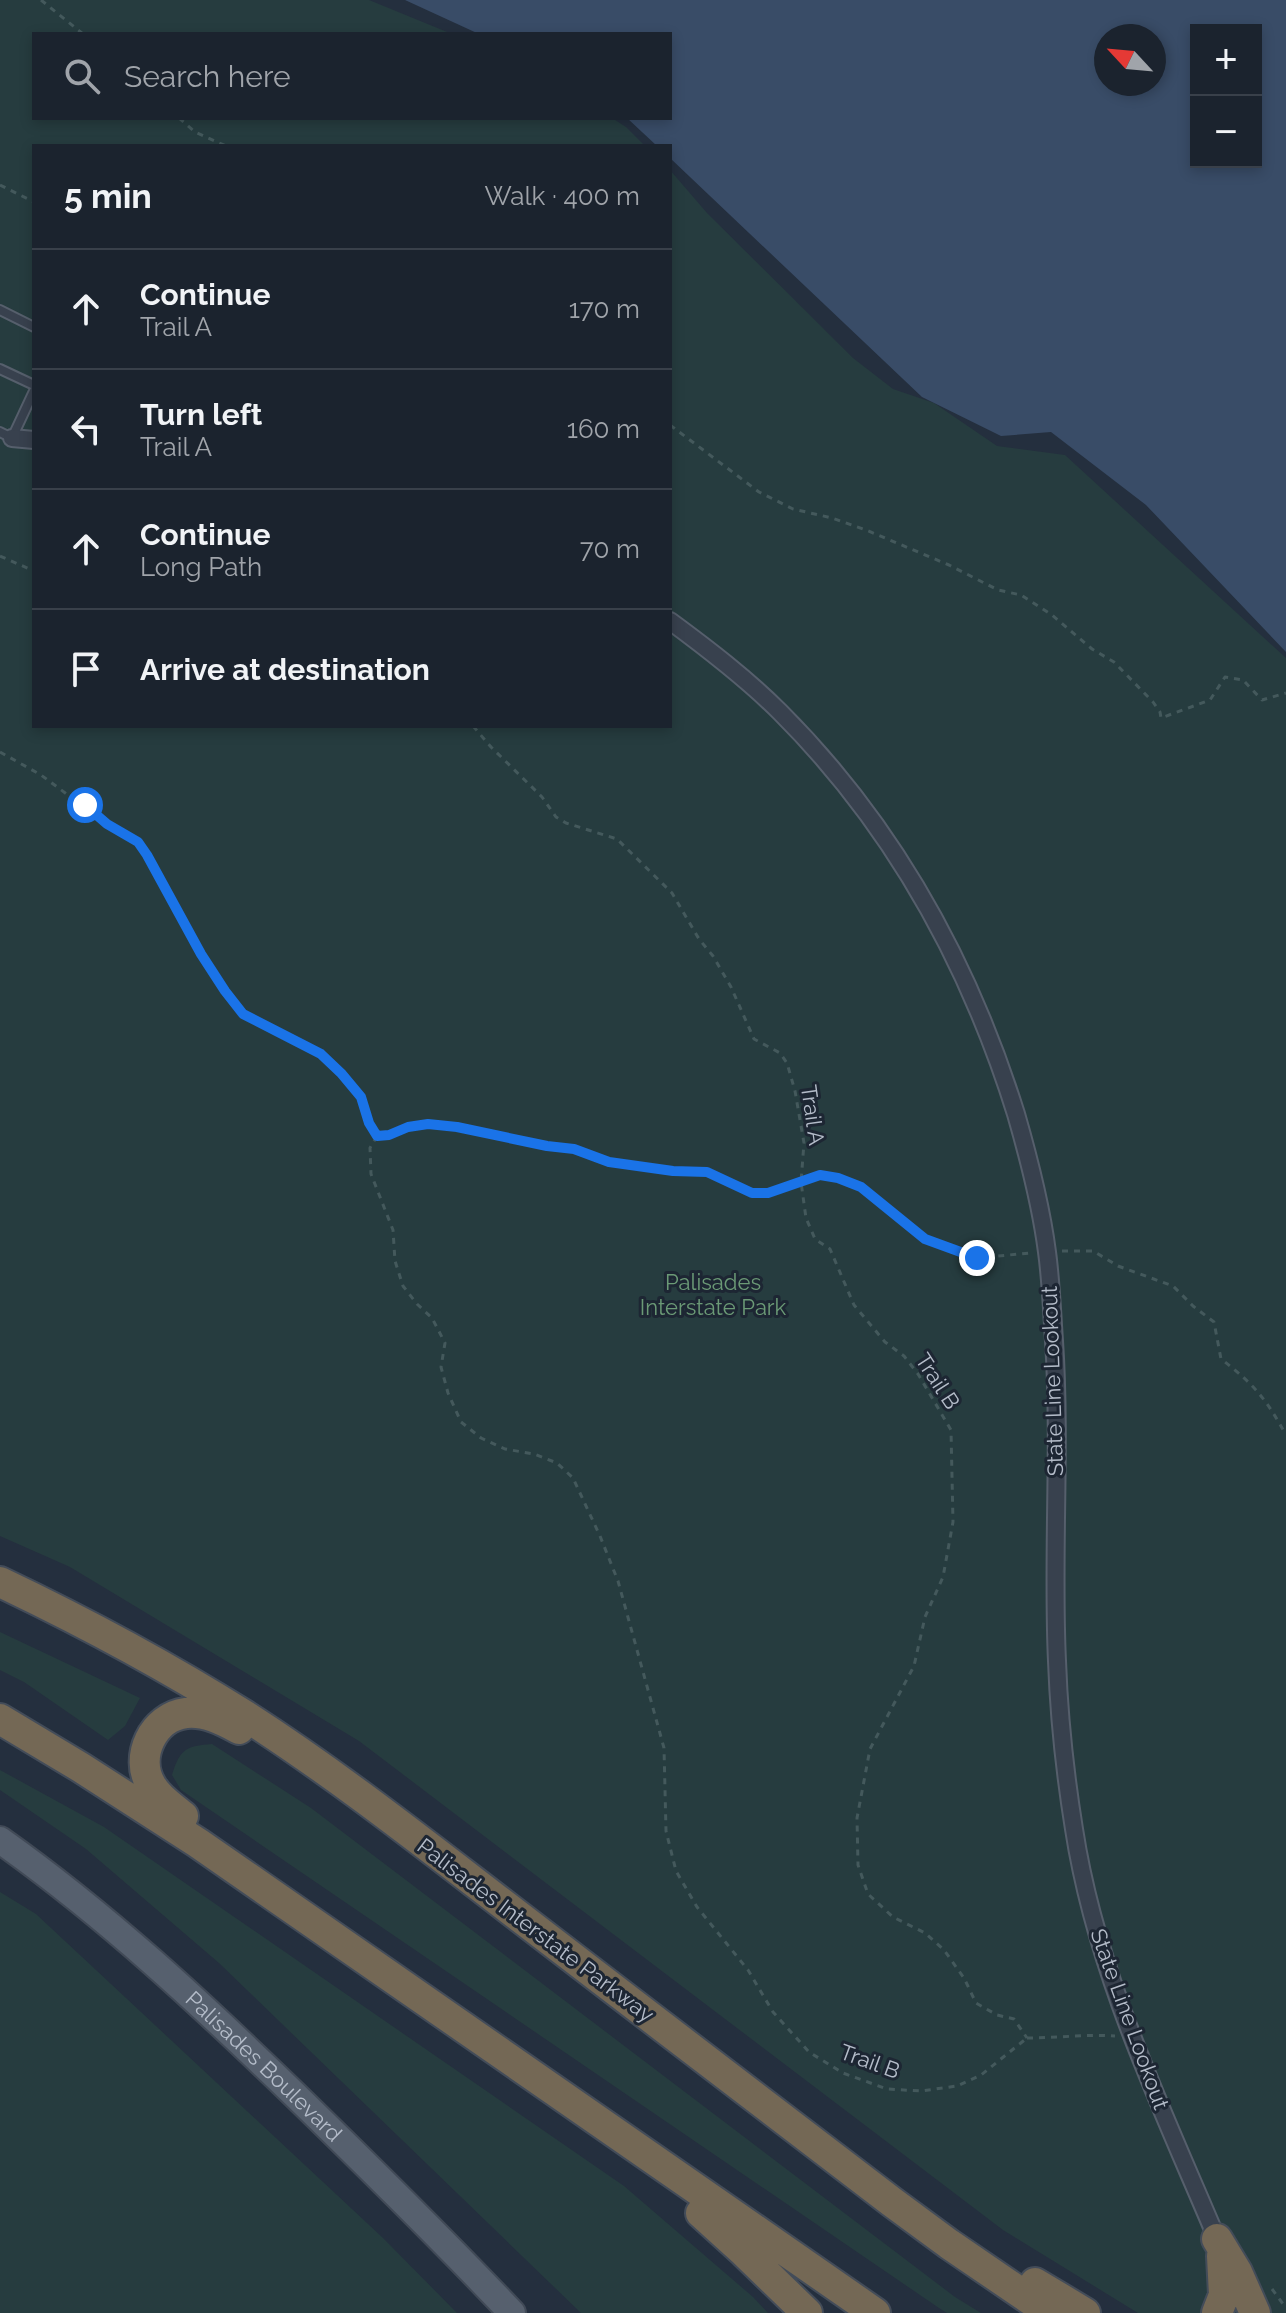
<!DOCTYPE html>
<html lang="en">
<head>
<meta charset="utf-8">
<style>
  body { margin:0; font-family:Raleway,sans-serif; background:#282f3a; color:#f1f3f6 }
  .controls { position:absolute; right:24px; top:24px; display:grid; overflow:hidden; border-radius:0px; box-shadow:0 4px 12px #0003 }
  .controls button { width:72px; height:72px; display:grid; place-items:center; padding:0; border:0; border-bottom:2px solid #39404a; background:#1b232e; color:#f1f3f6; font:40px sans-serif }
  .compass { position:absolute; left:1094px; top:24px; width:72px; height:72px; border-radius:50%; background:#1b232e; box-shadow:0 4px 12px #0003; rotate:296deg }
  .stop { position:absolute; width:24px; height:24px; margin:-18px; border:6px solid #1a73e8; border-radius:50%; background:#fff }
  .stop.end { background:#1a73e8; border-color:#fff; box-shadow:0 2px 8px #0008 }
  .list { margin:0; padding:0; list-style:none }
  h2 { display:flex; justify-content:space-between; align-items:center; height:104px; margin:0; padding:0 32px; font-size:34px }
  h2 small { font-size:26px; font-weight:400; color:#a0a4aa }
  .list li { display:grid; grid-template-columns:52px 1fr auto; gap:24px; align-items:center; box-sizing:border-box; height:120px; padding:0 32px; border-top:2px solid #39404a }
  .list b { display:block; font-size:30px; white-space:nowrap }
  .list p { margin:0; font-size:26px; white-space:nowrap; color:#a0a4aa }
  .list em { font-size:26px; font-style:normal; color:#a0a4aa }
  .icon { flex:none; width:44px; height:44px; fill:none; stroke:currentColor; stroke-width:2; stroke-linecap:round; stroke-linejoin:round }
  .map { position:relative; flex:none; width:1286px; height:2313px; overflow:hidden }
  .search { position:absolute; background:#1b232e; box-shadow:0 4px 12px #0003; left:32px; top:32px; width:640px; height:88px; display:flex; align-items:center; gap:20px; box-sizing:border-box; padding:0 28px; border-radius:0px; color:#a0a4aa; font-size:30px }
  .panel { position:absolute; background:#1b232e; box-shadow:0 4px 12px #0003; left:32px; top:144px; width:640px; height:584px; border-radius:0px }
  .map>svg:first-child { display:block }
  .green { fill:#263c3f }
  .water { fill:#394c67; fill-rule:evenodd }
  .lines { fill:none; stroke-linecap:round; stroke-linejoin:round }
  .service-casing { stroke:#565f6c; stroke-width:12 }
  .minor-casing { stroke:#565f6c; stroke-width:20 }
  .primary-casing { stroke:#414a57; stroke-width:30 }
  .motorway-casing { stroke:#434c59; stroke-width:34 }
  .path { stroke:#44595c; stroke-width:3; stroke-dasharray:6 6; stroke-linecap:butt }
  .service { stroke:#38414e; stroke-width:8 }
  .minor { stroke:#38414e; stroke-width:16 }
  .primary { stroke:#56606e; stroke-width:26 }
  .motorway { stroke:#746855; stroke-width:30 }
  .route { stroke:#1a73e8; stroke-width:10 }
  .labels { text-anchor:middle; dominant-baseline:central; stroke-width:6; stroke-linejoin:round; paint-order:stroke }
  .street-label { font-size:22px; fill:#b4bcc9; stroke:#1d2633 }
  .park-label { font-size:22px; fill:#6b9a76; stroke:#1d2633 }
</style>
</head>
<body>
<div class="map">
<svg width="1286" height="2313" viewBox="0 0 1286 2313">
  <rect width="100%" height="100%" fill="#242f3e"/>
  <path class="green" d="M0 0H369L452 34H34V118H612L626 127 645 146H34V726H670V170L707 213 853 358 893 389 934 403 997 446 1065 455 1286 658V2313H1138L1003 2230 359 1741 70 1567 0 1536Z
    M0 1632 140 1698 125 1726 108 1740 24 1682 0 1670Z
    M212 1744 311 1808 955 2297 981 2313H947L939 2308 181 1790 172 1775C180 1749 186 1746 212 1744Z
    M0 1770 104 1827 624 2186 753 2297 768 2313H581L219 1963 86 1849 0 1790Z
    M0 1892 36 1914 383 2238 457 2313H0Z"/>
  <path class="water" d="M405 0H1286V652L1146 505 1051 432 1001 436 922 397 670 158V146H657L627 118H670V34H479ZM1196 30H1256V162H1196ZM1106 36H1154V84H1106Z"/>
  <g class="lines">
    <defs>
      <path id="service" d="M0 310 34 327
        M0 369 34 385
        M0 432 12 438 34 391"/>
      <path id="minor" d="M12 438 34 440
        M670 621C708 649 746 678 780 712 892 824 969 963 1016 1114 1029 1159 1041 1205 1047 1252 1051 1281 1052 1312 1054 1341 1061 1446 1052 1555 1057 1661 1059 1717 1065 1773 1074 1829 1096 1973 1161 2106 1217 2239"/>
      <g id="primary">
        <path id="s1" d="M0 1840C107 1916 200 2003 294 2094 368 2166 441 2238 512 2313"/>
      </g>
      <path id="motorway" d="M0 1582C84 1622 166 1666 244 1715 336 1774 422 1842 508 1908 636 2006 764 2105 892 2202L949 2244 1050 2313
        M0 1719 80 1767 198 1843 875 2313
        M183 1816C171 1806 158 1798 151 1785 134 1757 153 1717 186 1713 205 1711 223 1720 239 1729
        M701 2213 744 2252 807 2313
        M1217 2239 1237 2272 1255 2313
        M1035 2283 1085 2313
        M1217 2313 1224 2295 1222 2256"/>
    </defs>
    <use href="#service" class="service-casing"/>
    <use href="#minor" class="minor-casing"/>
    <use href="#primary" class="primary-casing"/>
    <use href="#motorway" class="motorway-casing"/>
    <path class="path" d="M41 0 83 34
      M179 118 195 132 226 146
      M0 185 34 202
      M670 425 759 492 793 509 832 518 866 530 949 565 998 590 1021 595 1052 615 1092 649 1114 662 1153 702 1160 712 1161 718 1210 700 1225 677 1243 680 1262 700 1286 693
      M0 556 34 571
      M418 726H423
      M473 726 491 747 542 797 556 817 566 823 617 839 672 893 699 939 713 956 731 987 754 1039 780 1053 787 1063 795 1091 804 1143 801 1182 806 1218 815 1239 830 1249 854 1305 885 1342 904 1356 918 1374 951 1430 953 1522 943 1577 925 1617 914 1666 870 1749 857 1818 858 1865 868 1894 893 1917 925 1933 944 1950 964 1978 976 2003 997 2015 1014 2019 1027 2038
      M0 752 41 775 107 824 138 842 147 855 201 954 225 991 243 1014 321 1054 341 1073 361 1097 369 1123 377 1136
      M377 1136 370 1148 371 1174 393 1230 395 1261 403 1286 417 1304 432 1318 445 1343 441 1367 448 1393 461 1422 481 1438 505 1449 534 1454 557 1463 573 1478 600 1536 618 1581 664 1748 666 1831 676 1871 697 1907 748 1970 773 2012 809 2052 843 2073 887 2089 921 2091 957 2086 981 2075 1027 2038
      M377 1136 389 1135 408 1127 428 1124 457 1127 547 1146 574 1149 609 1162 673 1171 707 1172 752 1193H768L820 1175 838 1178 861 1187 925 1239 952 1250 977 1258 1030 1253
      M1062 1251H1093L1118 1266 1173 1286 1193 1306 1214 1322 1221 1359C1255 1385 1266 1399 1286 1435
      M1027 2038C1057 2038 1086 2034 1115 2036
      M1272 2289 1286 2308"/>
    <use href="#service" class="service"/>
    <use href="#minor" class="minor"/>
    <use href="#primary" class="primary"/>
    <use href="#motorway" class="motorway"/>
  </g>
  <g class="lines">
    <path class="route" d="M85 805 107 824 138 842 147 855 201 954 225 991 243 1014 321 1054 341 1073 361 1097 369 1123 377 1136 389 1135 408 1127 428 1124 457 1127 547 1146 574 1149 609 1162 673 1171 707 1172 752 1193H768L820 1175 838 1178 861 1187 925 1239 977 1258"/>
  </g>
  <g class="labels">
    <g class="street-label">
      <text transform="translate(813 1115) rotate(82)">Trail A</text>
      <text transform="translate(938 1381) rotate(57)">Trail B</text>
      <text transform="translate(1052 1381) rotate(-92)">State Line Lookout</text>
      <text transform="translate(536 1930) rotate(37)">Palisades Interstate Parkway</text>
      <text transform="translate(1130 2019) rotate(70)">State Line Lookout</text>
      <text transform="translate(870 2061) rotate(20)">Trail B</text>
      <text stroke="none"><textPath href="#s1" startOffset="348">Palisades Boulevard</textPath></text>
    </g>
    <g class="park-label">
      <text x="713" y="1282">Palisades<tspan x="713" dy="25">Interstate Park</tspan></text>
    </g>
  </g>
</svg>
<div class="controls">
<button>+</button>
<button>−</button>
</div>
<svg class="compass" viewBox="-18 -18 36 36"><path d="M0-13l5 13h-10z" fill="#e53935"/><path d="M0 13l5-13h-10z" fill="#a0a4aa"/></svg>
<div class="stop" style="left:85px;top:805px"></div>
<div class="stop end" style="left:977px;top:1258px"></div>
<div class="search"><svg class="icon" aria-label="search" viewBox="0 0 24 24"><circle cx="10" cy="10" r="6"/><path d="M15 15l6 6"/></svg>Search here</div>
<section class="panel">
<h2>5 min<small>Walk · 400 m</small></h2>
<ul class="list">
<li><svg class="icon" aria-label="ahead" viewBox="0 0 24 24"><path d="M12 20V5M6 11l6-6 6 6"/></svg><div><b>Continue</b><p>Trail A</p></div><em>170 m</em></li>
<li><svg class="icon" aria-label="left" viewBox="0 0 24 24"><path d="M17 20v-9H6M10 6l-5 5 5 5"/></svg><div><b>Turn left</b><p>Trail A</p></div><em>160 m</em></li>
<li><svg class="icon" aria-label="ahead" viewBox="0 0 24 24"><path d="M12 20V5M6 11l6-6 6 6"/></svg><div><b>Continue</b><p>Long Path</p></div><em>70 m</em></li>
<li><svg class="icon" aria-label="arrive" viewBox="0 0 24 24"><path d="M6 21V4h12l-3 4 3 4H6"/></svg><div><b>Arrive at destination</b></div></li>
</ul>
</section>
</div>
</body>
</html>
